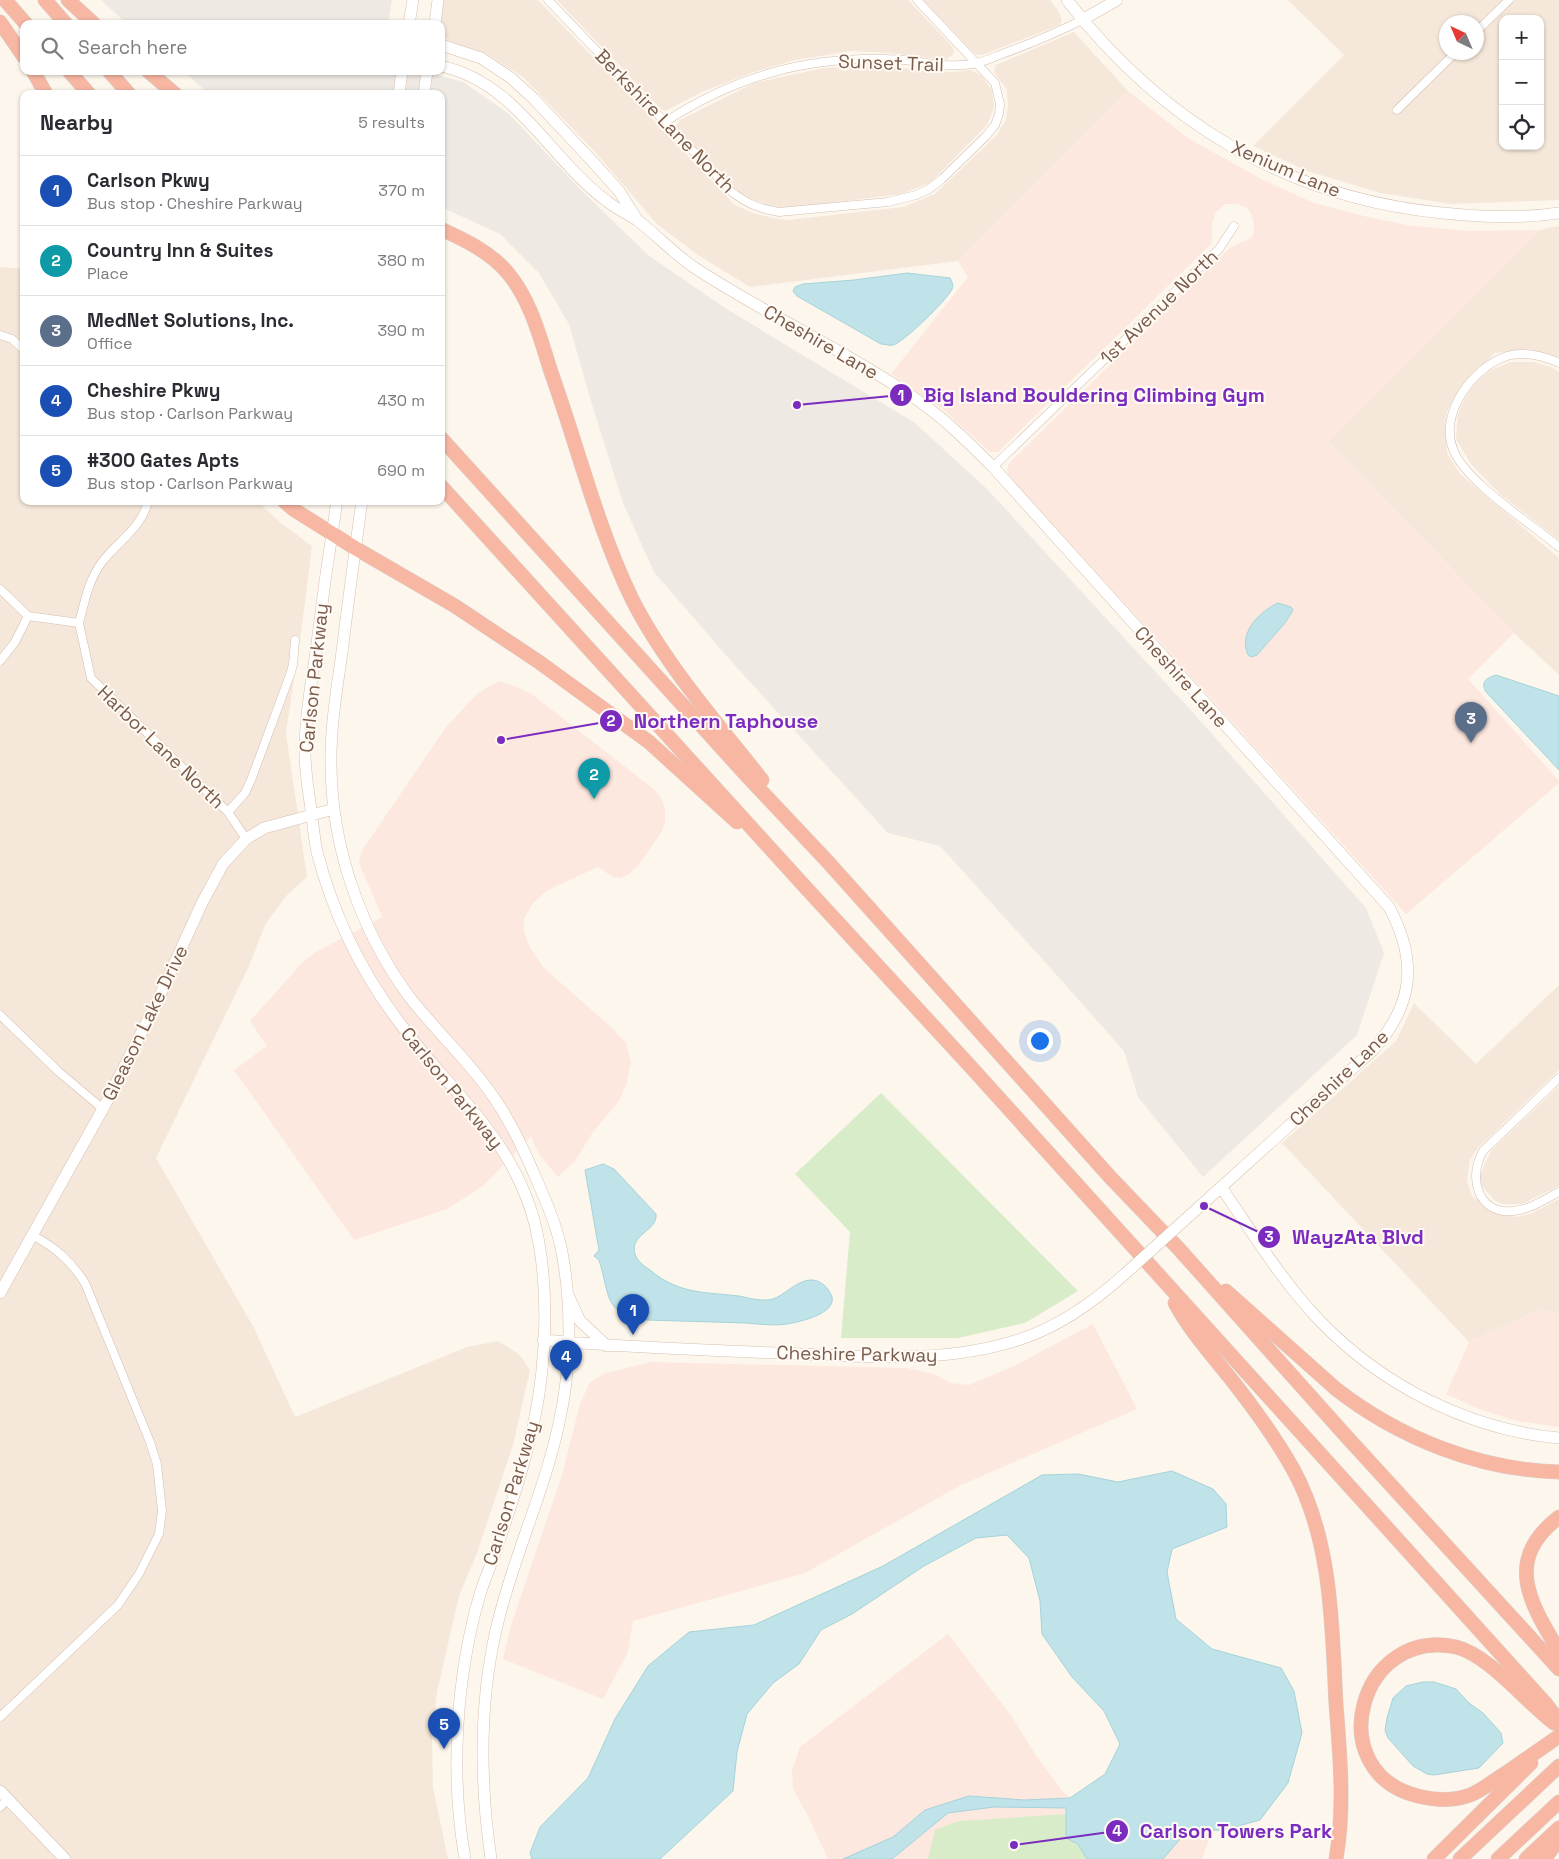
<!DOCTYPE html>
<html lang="en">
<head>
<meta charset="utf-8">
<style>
  body { margin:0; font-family:"Space Grotesk",sans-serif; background:#f7f7f7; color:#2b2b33 }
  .controls { position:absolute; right:15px; top:15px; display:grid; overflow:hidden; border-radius:10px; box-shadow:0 1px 4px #0004 }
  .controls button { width:45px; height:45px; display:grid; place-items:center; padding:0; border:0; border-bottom:1px solid #e1e1e2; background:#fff; color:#2b2b33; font:25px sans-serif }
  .compass { position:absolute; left:1439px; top:15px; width:45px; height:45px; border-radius:50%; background:#fff; box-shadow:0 1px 4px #0004; rotate:316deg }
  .you { position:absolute; left:1039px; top:1040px; width:18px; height:18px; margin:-12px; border:4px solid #fff; border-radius:50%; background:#1a73e8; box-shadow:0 0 0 8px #1a73e833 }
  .badge { display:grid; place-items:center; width:32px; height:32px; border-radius:50%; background:#e76f51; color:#fff; font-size:16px; font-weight:700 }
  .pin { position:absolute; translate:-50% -41px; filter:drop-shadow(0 1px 2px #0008) }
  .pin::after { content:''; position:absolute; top:26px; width:18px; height:15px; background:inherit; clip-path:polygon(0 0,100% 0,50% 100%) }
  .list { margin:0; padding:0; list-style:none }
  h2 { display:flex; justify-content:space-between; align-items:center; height:65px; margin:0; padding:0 20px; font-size:21px }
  h2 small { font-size:16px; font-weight:400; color:#7c7c81 }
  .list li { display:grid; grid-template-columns:32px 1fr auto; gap:15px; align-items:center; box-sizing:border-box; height:70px; padding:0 20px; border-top:1px solid #e1e1e2 }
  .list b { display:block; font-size:19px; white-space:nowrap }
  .list p { margin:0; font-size:16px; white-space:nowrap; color:#7c7c81 }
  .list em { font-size:16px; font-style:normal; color:#7c7c81 }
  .icon { flex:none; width:28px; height:28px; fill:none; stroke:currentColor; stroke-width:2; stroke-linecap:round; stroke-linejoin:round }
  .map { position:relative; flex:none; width:1559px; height:1859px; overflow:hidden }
  .search { position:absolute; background:#fff; box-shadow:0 1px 4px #0004; left:20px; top:20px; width:425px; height:55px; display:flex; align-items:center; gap:12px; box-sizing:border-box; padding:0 18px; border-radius:10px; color:#7c7c81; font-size:19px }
  .panel { position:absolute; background:#fff; box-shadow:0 1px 4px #0004; left:20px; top:90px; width:425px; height:415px; border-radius:10px }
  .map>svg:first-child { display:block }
  .residential { fill:#f5e8da; fill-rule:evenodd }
  .commercial { fill:#fde8e0 }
  .industrial { fill:#efe9e4 }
  .green { fill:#d8ecc9 }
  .water { fill:#bfe3e8; stroke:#a5d3da }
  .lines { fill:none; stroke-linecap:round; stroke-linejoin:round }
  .street-casing { stroke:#d1beb0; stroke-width:9 }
  .secondary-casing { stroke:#d6c0b0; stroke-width:12 }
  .highway-casing { stroke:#dad1cd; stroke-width:15 }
  .street { stroke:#fff; stroke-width:8 }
  .secondary { stroke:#fff; stroke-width:11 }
  .highway { stroke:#f7b7a3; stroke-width:14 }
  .secondary-bridge-casing { stroke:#d6c0b0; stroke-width:12; stroke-linecap:butt }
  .secondary-bridge { stroke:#fff; stroke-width:11 }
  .labels { text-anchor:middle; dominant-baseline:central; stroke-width:4; stroke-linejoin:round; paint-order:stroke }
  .street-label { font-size:19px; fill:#7a5c4d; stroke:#fffaf3 }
  .leader { fill:none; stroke:#7b2cbf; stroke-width:2 }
  .callout-dot { fill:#7b2cbf; stroke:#fffaf3; stroke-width:2 }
  .mark-label { font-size:15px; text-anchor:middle; font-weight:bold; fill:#fff }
  .callout-label { font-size:20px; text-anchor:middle; font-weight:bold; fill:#7b2cbf; stroke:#fffaf3; stroke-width:4; stroke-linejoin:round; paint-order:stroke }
</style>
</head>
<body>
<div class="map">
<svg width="1559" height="1859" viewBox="0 0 1559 1859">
  <rect width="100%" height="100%" fill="#fdf6ec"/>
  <path class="residential" d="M442 0H538L735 205 753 213 773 218 788 220 903 207 935 194 997 135 1006 120 1008 106 1007 90 994 72 996 65 1074 32 1128 91 958 261 750 287 698 255 657 224 596 153 523 77 485 53 451 42 443 37 441 24H438Z
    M557 0H908L953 47 954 53 946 60 890 53 852 51 795 60 751 73 702 92 665 111 660 108Z
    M923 0H1050L1057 9 1062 19 1060 25 982 55 975 54 971 50Z
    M1288 0H1559V200L1451 204 1381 193 1307 171 1253 146 1344 55ZM1503 19H1540V146H1503ZM1446 22H1476V52H1446Z
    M879 65 925 71 953 72 971 70 982 76 992 91 994 107 987 125 931 182 901 194 797 207H778L754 200 739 192 678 130 676 126 680 120 754 83 824 68Z
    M1559 226V357L1527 349 1495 353 1465 381 1453 399 1447 412 1445 426 1447 453 1460 474 1559 558V675L1514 633 1328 441 1539 230Z
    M0 267 24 269V501H257L281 523 312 546 301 633 286 733 307 877 287 895 266 923 249 966 156 1158 254 1328 295 1417 467 1347 498 1341 519 1354 530 1370 513 1445 477 1553 459 1596 437 1692 432 1738 433 1787 448 1859H0Z
    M1511 362H1533L1551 367 1559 372V540L1501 495 1471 464 1456 439 1458 414 1465 398 1475 383 1491 370Z
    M1559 985V1070L1478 1148 1470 1159 1467 1181 1472 1196 1501 1215 1516 1217 1530 1214 1559 1199V1314L1540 1309 1469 1342 1282 1143 1396 1041 1414 1003 1476 1064Z
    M1559 1086V1186L1522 1204H1502L1494 1200 1481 1185 1480 1177 1484 1165 1491 1151Z"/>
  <path class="commercial" d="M1128 91 1188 138 1261 179 1314 203 1368 217 1407 225 1466 231 1539 230 1328 441 1514 633 1468 679 1559 781V783L1406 914 1009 476 1007 470 1009 463 1230 248 1251 238 1254 233V225L1252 216 1247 208 1238 204H1225L1216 212 1212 223V240L1211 244 998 452H990L942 409 891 374 968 277 958 261Z
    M499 681 515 686 530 693 583 734 656 791 661 798 665 808V821L662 831 638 866 629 874 621 878 613 877 598 867 548 890 533 903 524 919V932L530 948 544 968 612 1028 626 1043 631 1062 627 1082 619 1101 593 1132 575 1161 558 1177 538 1153 531 1136 483 1186 447 1209 354 1240 234 1070 267 1046 250 1021 303 962 314 953 382 917 359 863 361 852 446 727 478 693Z
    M1540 1309 1559 1314V1427L1517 1421 1479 1409 1446 1394 1469 1342Z
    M1093 1324 1137 1409 961 1485 805 1573 633 1621 628 1652 603 1699 503 1659 511 1625 562 1475 580 1404 589 1384 595 1379 606 1373 651 1362 907 1368 934 1374 951 1383 969 1385 1016 1365Z
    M948 1634 1013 1718 1035 1754 1063 1792 1083 1806 1203 1820 1209 1840 1202 1859H828L808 1816 793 1789 792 1770 800 1747Z"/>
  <path class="industrial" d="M101 0H392L388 24H127Z
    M183 71H422L463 82 509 114 581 190 648 255 725 308 915 423 987 489 1196 716 1366 908 1384 953 1357 1035 1203 1177 1138 1097 1124 1051 1054 972 940 846 888 833 731 661 654 572 623 503 590 398 569 324 539 273 500 234 441 207V94H209Z"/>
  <path class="green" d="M881 1093 1078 1291 1025 1323 958 1338H841L850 1232 795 1174Z
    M1068 1814 1111 1859H928L935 1830 959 1821Z"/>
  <path class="water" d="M907 273 950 278C952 282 954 285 952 289 948 299 903 343 893 345 890 346 885 344 881 344L797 296 793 291 795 287 803 284 854 280Z
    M1278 603 1291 607 1293 610 1285 623 1257 655 1252 657 1248 655C1238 633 1259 612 1278 603Z
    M1496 675 1559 696V770L1486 692C1480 681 1487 678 1496 675Z
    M603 1164 614 1169 656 1214C658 1231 629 1234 635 1254 637 1261 644 1266 650 1270 679 1294 703 1292 739 1296 749 1298 763 1302 773 1299 785 1295 796 1281 810 1280 820 1279 829 1288 832 1297 836 1314 799 1322 787 1324 774 1326 759 1324 746 1323 713 1322 680 1321 647 1320 602 1313 611 1297 599 1260L594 1256 599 1250 585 1170Z
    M1172 1471 1213 1489 1226 1504 1227 1527 1172 1549 1167 1572 1176 1619 1212 1649 1281 1668 1294 1691 1302 1733 1288 1783 1260 1820 1224 1830 1187 1831 1163 1859H1087L1078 1844 1066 1838V1808L994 1807 948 1813 892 1859H843L893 1837 925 1810 969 1796 1024 1800 1070 1798 1105 1774 1120 1744 1104 1711 1072 1677 1042 1634 1040 1601 1029 1558 1007 1535 976 1538 924 1566 852 1614 821 1630 799 1664 773 1683 747 1714 737 1752 733 1791 660 1859H532L530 1853 540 1827 588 1778 615 1719 648 1666 689 1632 754 1625 883 1566 1042 1475 1078 1474 1118 1482Z
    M1423 1682H1434L1456 1689 1469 1703 1483 1713 1501 1733 1503 1743 1479 1768 1434 1775 1427 1774 1413 1766 1388 1738 1385 1730 1387 1718 1393 1698 1406 1686Z"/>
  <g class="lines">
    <defs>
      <path id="street" d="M548 0 732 192C747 204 761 209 779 212L888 202 916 195 929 189 942 179 986 136 995 125 999 114 1000 104 995 83 917 0
        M1476 32 1509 0
        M1397 110 1456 52
        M665 122C734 77 804 57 887 59 917 59 947 70 977 63 986 61 994 57 1002 54 1030 44 1056 33 1082 20
        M0 335 12 339 24 350
        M1559 363C1545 356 1522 351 1507 356 1473 367 1439 413 1453 449 1465 482 1532 524 1559 547
        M993 467 1219 249 1234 226
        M0 589 28 616 79 623 91 678 228 812 246 839
        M79 623C85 601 88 581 102 562 117 542 142 528 148 501
        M0 661 15 642 28 616
        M228 812 245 793 251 780 290 675 293 665 295 640
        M0 1015 59 1072 103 1109
        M1559 1078 1483 1151C1468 1177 1477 1214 1513 1211 1529 1210 1545 1199 1559 1192
        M0 1717 118 1605 139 1574 159 1534 162 1511 157 1464 150 1442 85 1283C71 1261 55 1247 32 1235
        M0 1807 8 1799"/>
      <path id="secondary" d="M1067 0C1162 122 1287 198 1442 213 1481 217 1520 219 1559 213
        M1082 20 1117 0
        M409 24 413 0
        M435 24 438 0
        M441 45 481 58 511 78 533 98 593 162 619 191 636 218
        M441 66C518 83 549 159 608 202 617 209 628 214 637 220 657 235 674 254 695 268 765 314 841 348 910 395 941 415 967 441 993 467L1389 907C1418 961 1414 1005 1372 1051L1188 1217
        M399 94 402 71
        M424 94 427 71
        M337 501C329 551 322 601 316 651 311 685 305 718 305 752 305 771 308 790 311 809 313 823 314 838 317 852 334 917 361 973 402 1026 456 1098 523 1147 539 1243 550 1307 545 1387 527 1450 519 1483 508 1515 497 1547 492 1563 485 1578 480 1594 456 1677 450 1774 465 1859
        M362 501C355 549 349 596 343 644 338 684 330 725 331 766 332 847 360 929 408 995 433 1028 463 1055 487 1088 509 1117 524 1150 538 1183 549 1208 559 1232 563 1258 572 1311 571 1370 559 1423 544 1494 512 1559 496 1630 479 1705 480 1783 491 1859
        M1221 1187C1253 1233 1282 1282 1321 1322 1383 1386 1470 1430 1559 1438
        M0 1293 105 1105 156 1004 202 903 223 864 246 839 264 828 334 809
        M569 1297 580 1321 607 1346
        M543 1340C621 1347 699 1350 777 1353 859 1356 943 1365 1021 1339 1061 1326 1095 1301 1126 1273
        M0 1791 65 1859"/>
      <path id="highway" d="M5 0 26 24
        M45 0 66 24
        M68 0 94 24
        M0 22 24 57
        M33 71 46 94
        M69 71 89 94
        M109 71 129 94
        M148 71 175 94
        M441 229C465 240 490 252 507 272 531 300 540 338 551 372 578 447 597 527 632 599 664 663 718 724 762 780
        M441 438 747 776 828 862 1110 1177 1179 1249 1346 1436 1559 1669
        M441 486 807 889 970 1066 1546 1704 1559 1721
        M284 501 293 509 355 548 455 606 539 662 649 742 737 822
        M1226 1291 1336 1389C1399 1438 1479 1470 1559 1472
        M1175 1303C1190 1331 1211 1354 1231 1379 1253 1407 1275 1437 1293 1469 1332 1540 1332 1625 1336 1704 1340 1756 1345 1808 1336 1859
        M1559 1517C1503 1560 1530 1603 1559 1651
        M1554 1723C1526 1702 1489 1655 1456 1647 1359 1626 1320 1772 1418 1796 1434 1800 1454 1801 1470 1795 1483 1790 1494 1780 1506 1773 1523 1761 1541 1749 1559 1736
        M1434 1859 1531 1763
        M1460 1859 1559 1766
        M1498 1859 1559 1802
        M1526 1859 1559 1828
        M1544 1859 1559 1840"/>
    </defs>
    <use href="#street" class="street-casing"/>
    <use href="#secondary" class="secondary-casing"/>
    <use href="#highway" class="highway-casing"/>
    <use href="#street" class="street"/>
    <use href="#secondary" class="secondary"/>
    <use href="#highway" class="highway"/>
    <defs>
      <path id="secondary-bridge" d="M1126 1273 1188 1217"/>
    </defs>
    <use href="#secondary-bridge" class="secondary-bridge-casing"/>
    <use href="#secondary-bridge" class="secondary-bridge"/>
  </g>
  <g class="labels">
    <g class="street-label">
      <text transform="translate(891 63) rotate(2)">Sunset Trail</text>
      <text transform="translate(665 121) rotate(46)">Berkshire Lane North</text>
      <text transform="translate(1286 169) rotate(23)">Xenium Lane</text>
      <text transform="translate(1159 307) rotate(-44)">1st Avenue North</text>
      <text transform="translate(821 342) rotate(30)">Cheshire Lane</text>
      <text transform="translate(1181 677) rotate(48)">Cheshire Lane</text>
      <text transform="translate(314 678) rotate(-84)">Carlson Parkway</text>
      <text transform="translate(161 747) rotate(44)">Harbor Lane North</text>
      <text transform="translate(145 1023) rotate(-64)">Gleason Lake Drive</text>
      <text transform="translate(1339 1078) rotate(-44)">Cheshire Lane</text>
      <text transform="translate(452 1088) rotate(51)">Carlson Parkway</text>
      <text transform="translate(857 1354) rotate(1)">Cheshire Parkway</text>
      <text transform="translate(511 1493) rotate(-73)">Carlson Parkway</text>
    </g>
  </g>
  <path class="leader" d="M797 405L901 395M501 740L611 721M1204 1206L1269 1237M1014 1845L1117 1831"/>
  <g class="callout-dot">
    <circle cx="797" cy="405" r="5"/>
    <circle cx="501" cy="740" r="5"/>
    <circle cx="1204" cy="1206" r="5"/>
    <circle cx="1014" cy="1845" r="5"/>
    <circle cx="901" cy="395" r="12"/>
    <circle cx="611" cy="721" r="12"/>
    <circle cx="1269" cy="1237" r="12"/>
    <circle cx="1117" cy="1831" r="12"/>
  </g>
  <g class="mark-label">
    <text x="901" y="401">1</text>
    <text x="611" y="726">2</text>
    <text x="1269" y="1242">3</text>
    <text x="1117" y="1836">4</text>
  </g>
  <g class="callout-label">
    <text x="1094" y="402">Big Island Bouldering Climbing Gym</text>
    <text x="726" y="728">Northern Taphouse</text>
    <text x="1358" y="1244">WayzAta Blvd</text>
    <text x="1236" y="1838">Carlson Towers Park</text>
  </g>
</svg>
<div class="controls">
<button>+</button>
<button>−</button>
<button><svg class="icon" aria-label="locate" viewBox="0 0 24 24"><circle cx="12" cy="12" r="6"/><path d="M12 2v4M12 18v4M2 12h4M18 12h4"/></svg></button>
</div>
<svg class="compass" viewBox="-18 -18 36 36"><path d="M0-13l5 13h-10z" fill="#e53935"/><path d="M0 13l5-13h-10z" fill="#7c7c81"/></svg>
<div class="you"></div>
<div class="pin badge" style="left:633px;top:1335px;background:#1a4fb4">1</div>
<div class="pin badge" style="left:594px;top:799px;background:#0f9aa8">2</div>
<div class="pin badge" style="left:1471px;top:743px;background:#5c6f8a">3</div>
<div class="pin badge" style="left:566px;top:1381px;background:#1a4fb4">4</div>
<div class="pin badge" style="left:444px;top:1749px;background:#1a4fb4">5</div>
<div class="search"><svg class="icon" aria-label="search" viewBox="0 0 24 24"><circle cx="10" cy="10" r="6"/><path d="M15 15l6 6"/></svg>Search here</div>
<section class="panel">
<h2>Nearby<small>5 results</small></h2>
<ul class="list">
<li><span class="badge" style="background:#1a4fb4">1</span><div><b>Carlson Pkwy</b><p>Bus stop · Cheshire Parkway</p></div><em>370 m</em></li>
<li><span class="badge" style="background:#0f9aa8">2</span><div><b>Country Inn &amp; Suites</b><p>Place</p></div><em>380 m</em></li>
<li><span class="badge" style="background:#5c6f8a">3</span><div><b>MedNet Solutions, Inc.</b><p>Office</p></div><em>390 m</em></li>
<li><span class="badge" style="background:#1a4fb4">4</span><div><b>Cheshire Pkwy</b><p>Bus stop · Carlson Parkway</p></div><em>430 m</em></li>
<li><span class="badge" style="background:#1a4fb4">5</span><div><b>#300 Gates Apts</b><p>Bus stop · Carlson Parkway</p></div><em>690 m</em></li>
</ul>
</section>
</div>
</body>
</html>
